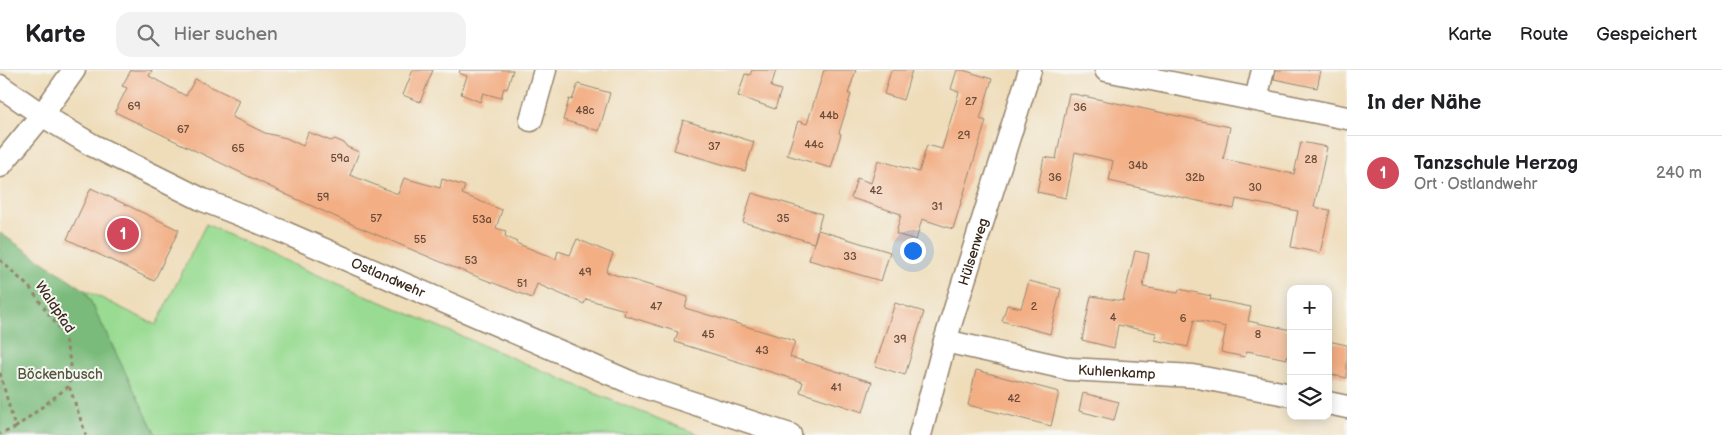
<!DOCTYPE html>
<html lang="de">
<head>
<meta charset="utf-8">
<style>
  body { margin:0; font-family:"Balsamiq Sans",sans-serif; background:#f2f2f2; color:#202124 }
  .controls { position:absolute; right:15px; bottom:15px; display:grid; overflow:hidden; border-radius:10px; box-shadow:0 2px 12px #0003 }
  .controls button { width:45px; height:45px; display:grid; place-items:center; padding:0; border:0; border-bottom:1px solid #e0e0e0; background:#fff; color:#202124; font:25px sans-serif }
  .you { position:absolute; left:912px; top:180px; width:18px; height:18px; margin:-12px; border:4px solid #fff; border-radius:50%; background:#1a73e8; box-shadow:0 0 0 8px #1a73e833 }
  .badge { display:grid; place-items:center; width:32px; height:32px; border-radius:50%; background:#d1495b; color:#fff; font-size:16px; font-weight:700 }
  .pin { position:absolute; translate:-50% -50%; border:2px solid #fff; box-shadow:0 1px 5px #0006 }
  .list { margin:0; padding:0; list-style:none }
  h2 { display:flex; justify-content:space-between; align-items:center; height:65px; margin:0; padding:0 20px; font-size:21px }
  h2 small { font-size:16px; font-weight:400; color:#757577 }
  .list li { display:grid; grid-template-columns:32px 1fr auto; gap:15px; align-items:center; box-sizing:border-box; height:75px; padding:0 20px; border-top:1px solid #e0e0e0 }
  .list b { display:block; font-size:19px; white-space:nowrap }
  .list p { margin:0; font-size:16px; white-space:nowrap; color:#757577 }
  .list em { font-size:16px; font-style:normal; color:#757577 }
  .icon { flex:none; width:28px; height:28px; fill:none; stroke:currentColor; stroke-width:2; stroke-linecap:round; stroke-linejoin:round }
  .map { position:relative; flex:none; width:1347px; height:365px; overflow:hidden }
  header { display:flex; align-items:center; gap:30px; box-sizing:border-box; height:70px; padding:0 25px; background:#fff; border-bottom:1px solid #e0e0e0 }
  header strong { font-size:24px }
  nav { display:flex; gap:28px; margin-inline-start:auto; font-size:18px }
  .search { width:350px; height:45px; background:#f2f2f2; display:flex; align-items:center; gap:12px; box-sizing:border-box; padding:0 18px; border-radius:15px; color:#757577; font-size:19px }
  main { display:flex }
  aside { flex:1; background:#fff }
  .map>svg:first-child { display:block }
  .green { fill:#99db92; stroke:#6a8258 }
  .forest { fill:#7abb7c; stroke:#5a724d }
  .building { fill:#f3ae84 }
  .lines { fill:none; stroke-linecap:round; stroke-linejoin:round }
  .minor-casing { stroke:#95846c; stroke-width:25 }
  .path { stroke:#95846c; stroke-width:3; stroke-dasharray:4 4; stroke-linecap:butt }
  .minor { stroke:#fff; stroke-width:22 }
  .labels { text-anchor:middle; dominant-baseline:central; stroke-width:4; stroke-linejoin:round; paint-order:stroke }
  .number-label { font-size:11px; fill:#694b38 }
  .street-label { font-size:14px; fill:#3b2a1e; stroke:#f6f6f2 }
  .park-label { font-size:14px; fill:#52563b; stroke:#f6f6f2 }
</style>
</head>
<body>
<header>
<strong>Karte</strong>
<div class="search"><svg class="icon" aria-label="search" viewBox="0 0 24 24"><circle cx="10" cy="10" r="6"/><path d="M15 15l6 6"/></svg>Hier suchen</div>
<nav><a>Karte</a><a>Route</a><a>Gespeichert</a></nav>
</header>
<main>
<div class="map">
<svg width="1347" height="365" viewBox="0 0 1347 365">
  <rect width="100%" height="100%" fill="#f6f6f2"/>
  <filter id="ink" filterUnits="userSpaceOnUse"><feTurbulence type="fractalNoise" baseFrequency=".02" numOctaves="2"/><feDisplacementMap in="SourceGraphic" scale="10" xChannelSelector="R" yChannelSelector="G"/><feConvolveMatrix kernelMatrix="1 2 1 2 8 2 1 2 1" color-interpolation-filters="sRGB"/></filter>
  <filter id="wash" filterUnits="userSpaceOnUse"><feTurbulence type="fractalNoise" baseFrequency=".0096" numOctaves="4" result="noise"/><feDisplacementMap in="SourceGraphic" scale="20" xChannelSelector="R" yChannelSelector="G"/><feGaussianBlur stdDeviation="1.12" result="paint"/><feColorMatrix in="noise" values="0 0 0 0 0 0 0 0 0 0 0 0 0 0 0 0 0 1.4 0 .05"/><feComposite in="paint" operator="in"/></filter>
  <g filter="url(#wash)">
    <rect width="100%" height="100%" fill="#efddba"/>
    <path class="green" d="M206 154 278 188 618 333 700 365H156L85 220 156 255Z"/>
    <path class="forest" d="M0 163 85 220 156 365H0Z"/>
    <g id="blocks">
      <path class="building" d="M131 0H152L149 6 186 26 195 9 239 30 232 47 265 63 286 68 303 76 308 62 331 71 335 69 344 73 347 77 359 82 350 105 398 124 404 108 440 118 442 109 465 116 462 124 502 140 496 158 506 161 505 166 517 172 516 173 556 189 558 181 570 185 577 169 613 184 606 202 688 227 685 238 795 271 790 287 872 312 863 342 800 322 803 312 675 272 678 262 624 245 625 240 586 229 584 234 537 214 532 228 455 198 356 156 281 122 115 42 127 18 122 16Z
        M413 0H433L420 32 403 25Z
        M460 0H513L507 19 504 18 501 28 483 23 480 32 461 24 467 6 459 3Z
        M752 0H776L771 17 781 20 775 39 738 26 745 4 750 5Z
        M824 0H856L848 24H851L839 63 841 64 831 98 787 85 798 51 807 54Z
        M891 0H912L903 30 884 24Z
        M957 0H963L992 9 980 49 986 51 953 159 922 149 916 170 896 164 901 144 851 128 857 108 871 113 878 90 919 102 927 75 942 79 959 22 951 19Z
        M1276 0H1321L1317 18 1274 9Z
        M578 14 610 23 599 61 563 50 569 29 572 30Z
        M1069 23 1230 57 1223 89 1294 104 1301 72 1327 77 1314 137 1330 140 1320 183 1291 177 1298 141 1236 129 1234 139 1109 111 1113 91 1075 82 1066 128 1037 122 1044 87 1056 89Z
        M683 50 754 72 745 101 674 80Z
        M91 118 179 160 154 211 67 169Z
        M752 123 822 144 814 173 743 152Z
        M818 160 890 182 881 211 809 190Z
        M1135 181 1149 184 1143 217 1178 223 1179 219 1211 226 1210 229 1251 237 1248 251 1291 260V286H1287V289L1247 281 1245 287 1221 282 1226 257 1194 250 1188 277 1155 270 1156 263 1118 255 1114 278 1082 270 1091 226 1123 231Z
        M1029 211 1061 219 1050 264 1002 251 1007 235 1021 238Z
        M895 233 924 242 905 305 875 296Z
        M1328 271 1347 275V308L1328 304Z
        M976 300 1059 322 1051 356 968 335Z
        M1083 323 1119 332 1114 350 1079 341Z"/>
    </g>
  </g>
  <g filter="url(#ink)">
    <use href="#blocks" fill-opacity="0" stroke="#95846c" stroke-width="1"/>
    <g class="lines">
      <defs>
        <g id="minor">
          <path d="M1106 0 1347 48"/>
          <path id="s1" d="M0 16 42 45 92 75 203 130 281 161 632 313 790 365"/>
          <path d="M1256 29 1263 0"/>
          <path d="M531 50 545 0"/>
          <path d="M0 96 42 45 74 0"/>
          <path id="s2" d="M945 271 1070 299 1193 306 1291 325"/>
          <path d="M1328 333 1347 337"/>
          <path id="s3" d="M920 365 945 271 1030 0"/>
        </g>
      </defs>
      <use href="#minor" class="minor-casing"/>
      <path class="path" d="M0 190 30 218 64 265 71 295 69 316 86 365
        M0 303 15 358 0 364
        M15 358 69 316"/>
      <use href="#minor" class="minor"/>
    </g>
  </g>
  <g class="labels">
    <g class="number-label">
      <text x="971" y="31">27</text>
      <text x="134" y="36">69</text>
      <text x="1080" y="37">36</text>
      <text x="585" y="40">48c</text>
      <text x="829" y="45">44b</text>
      <text x="183" y="59">67</text>
      <text x="964" y="65">29</text>
      <text x="814" y="74">44c</text>
      <text x="714" y="76">37</text>
      <text x="238" y="78">65</text>
      <text x="340" y="88">59a</text>
      <text x="1311" y="89">28</text>
      <text x="1138" y="95">34b</text>
      <text x="1055" y="107">36</text>
      <text x="1195" y="107">32b</text>
      <text x="1255" y="117">30</text>
      <text x="876" y="120">42</text>
      <text x="323" y="127">59</text>
      <text x="937" y="136">31</text>
      <text x="376" y="148">57</text>
      <text x="783" y="148">35</text>
      <text x="482" y="149">53a</text>
      <text x="420" y="169">55</text>
      <text x="850" y="186">33</text>
      <text x="471" y="190">53</text>
      <text x="585" y="202">49</text>
      <text x="522" y="213">51</text>
      <text x="656" y="236">47</text>
      <text x="1034" y="236">2</text>
      <text x="1113" y="247">4</text>
      <text x="1183" y="248">6</text>
      <text x="708" y="264">45</text>
      <text x="1258" y="264">8</text>
      <text x="900" y="269">39</text>
      <text x="762" y="280">43</text>
      <text x="836" y="317">41</text>
      <text x="1014" y="328">42</text>
    </g>
    <g class="street-label">
      <text stroke="none"><textPath href="#s3" startOffset="191">Hülsenweg</textPath></text>
      <text stroke="none"><textPath href="#s1" startOffset="434">Ostlandwehr</textPath></text>
      <text transform="translate(55 237) rotate(56)">Waldpfad</text>
      <text stroke="none"><textPath href="#s2" startOffset="175">Kuhlenkamp</textPath></text>
    </g>
    <g class="park-label">
      <text x="60" y="304">Böckenbusch</text>
    </g>
  </g>
</svg>
<div class="controls">
<button>+</button>
<button>−</button>
<button><svg class="icon" aria-label="layers" viewBox="0 0 24 24"><path d="M12 4l9 5-9 5-9-5zM3 14l9 5 9-5"/></svg></button>
</div>
<div class="you"></div>
<div class="pin badge" style="left:123px;top:164px">1</div>
</div>
<aside>
<h2>In der Nähe<small></small></h2>
<ul class="list">
<li><span class="badge">1</span><div><b>Tanzschule Herzog</b><p>Ort · Ostlandwehr</p></div><em>240 m</em></li>
</ul>
</aside>
</main>
</body>
</html>
